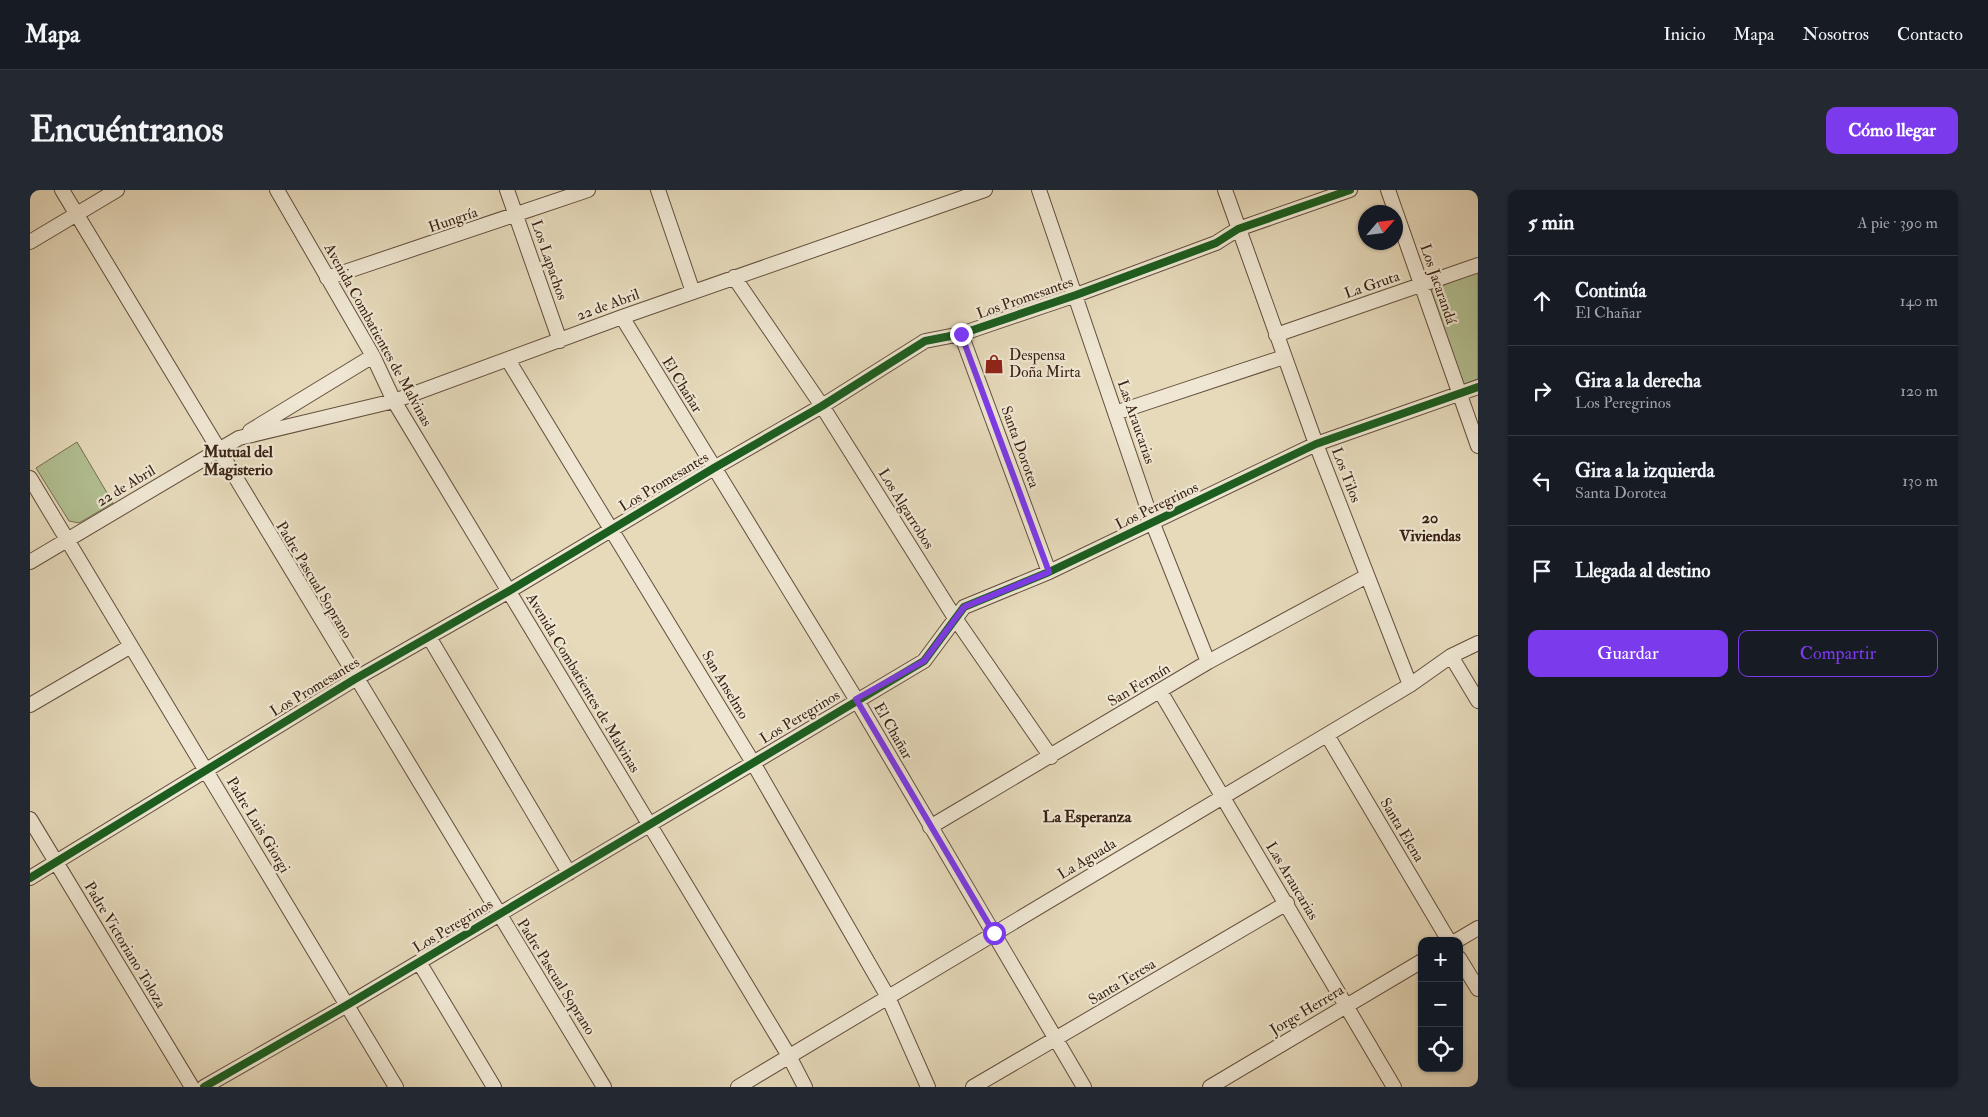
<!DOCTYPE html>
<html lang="es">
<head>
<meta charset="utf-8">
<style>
  body { margin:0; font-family:"IM FELL Double Pica",serif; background:#242831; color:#f1f3f6 }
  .controls { position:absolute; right:15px; bottom:15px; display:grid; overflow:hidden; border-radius:10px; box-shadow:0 1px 4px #0004 }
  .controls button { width:45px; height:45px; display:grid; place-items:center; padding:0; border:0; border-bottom:1px solid #363941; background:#171b24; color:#f1f3f6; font:25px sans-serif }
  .compass { position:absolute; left:1328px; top:15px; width:45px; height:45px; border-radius:50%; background:#171b24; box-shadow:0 1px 4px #0004; rotate:62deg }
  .stop { position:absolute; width:15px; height:15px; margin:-11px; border:4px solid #7c3aed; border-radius:50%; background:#fff }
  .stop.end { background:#7c3aed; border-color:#fff; box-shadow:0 1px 5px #0008 }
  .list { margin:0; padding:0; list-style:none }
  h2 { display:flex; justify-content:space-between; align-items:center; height:65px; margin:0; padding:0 20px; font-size:21px }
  h2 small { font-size:16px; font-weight:400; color:#9ea1a6 }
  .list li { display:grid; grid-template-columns:32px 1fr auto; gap:15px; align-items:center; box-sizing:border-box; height:90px; padding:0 20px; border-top:1px solid #363941 }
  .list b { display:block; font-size:19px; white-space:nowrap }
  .list p { margin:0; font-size:16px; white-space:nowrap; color:#9ea1a6 }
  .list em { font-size:16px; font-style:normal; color:#9ea1a6 }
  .actions { display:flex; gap:10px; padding:15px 20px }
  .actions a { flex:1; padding:11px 0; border:1px solid #7c3aed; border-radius:10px; text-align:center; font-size:18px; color:#7c3aed }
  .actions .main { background:#7c3aed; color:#fff }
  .icon { flex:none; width:28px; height:28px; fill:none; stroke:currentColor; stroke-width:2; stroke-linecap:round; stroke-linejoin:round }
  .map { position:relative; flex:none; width:1448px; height:897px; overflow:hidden; border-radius:10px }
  header { display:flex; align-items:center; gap:30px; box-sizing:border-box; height:70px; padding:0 25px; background:#171b24; border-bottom:1px solid #363941 }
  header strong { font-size:24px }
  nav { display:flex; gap:28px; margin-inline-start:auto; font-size:18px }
  .intro { display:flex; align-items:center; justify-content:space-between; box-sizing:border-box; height:120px; padding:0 30px }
  h1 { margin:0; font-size:35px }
  .button { padding:12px 22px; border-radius:10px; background:#7c3aed; color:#fff; font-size:18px; font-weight:700 }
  main { display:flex; gap:30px; padding:0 30px }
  aside { flex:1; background:#171b24; border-radius:10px; box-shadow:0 1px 4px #0004 }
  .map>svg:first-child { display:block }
  .green { fill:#b2c092; stroke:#767052 }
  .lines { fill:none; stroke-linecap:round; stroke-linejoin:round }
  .minor-casing { stroke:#644f3d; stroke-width:16 }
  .minor { stroke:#efe7d3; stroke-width:14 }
  .cycleway-casing { stroke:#efe7d3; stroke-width:11 }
  .cycleway { stroke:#1b5e20; stroke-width:8 }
  .route { stroke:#7c3aed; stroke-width:6 }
  .labels { text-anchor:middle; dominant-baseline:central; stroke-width:4.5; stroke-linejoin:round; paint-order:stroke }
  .street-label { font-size:15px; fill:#392113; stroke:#efe7d3 }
  .poi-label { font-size:15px; fill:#392113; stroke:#efe7d3; text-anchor:start }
  .neighbourhood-label { font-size:16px; font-weight:bold; fill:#392113; stroke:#efe7d3 }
</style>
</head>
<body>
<header>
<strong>Mapa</strong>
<nav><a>Inicio</a><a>Mapa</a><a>Nosotros</a><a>Contacto</a></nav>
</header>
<div class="intro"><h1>Encuéntranos</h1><a class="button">Cómo llegar</a></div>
<main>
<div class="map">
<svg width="1448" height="897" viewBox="0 0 1448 897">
  <rect width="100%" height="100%" fill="#e6dabb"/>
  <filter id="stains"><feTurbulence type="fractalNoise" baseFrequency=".004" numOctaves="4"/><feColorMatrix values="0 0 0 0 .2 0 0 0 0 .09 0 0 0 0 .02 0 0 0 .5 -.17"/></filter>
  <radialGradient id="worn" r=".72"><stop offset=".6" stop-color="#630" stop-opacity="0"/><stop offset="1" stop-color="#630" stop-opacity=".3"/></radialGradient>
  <path class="green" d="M1448 82V189L1432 195 1398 101Z
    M47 252 83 313 49 333 39 331 6 278Z"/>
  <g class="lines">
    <defs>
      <path id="minor" d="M32 0 574 897
        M247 0 343 166 364 211 759 866 775 897
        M477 0 530 151
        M628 0 663 102
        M1009 0 1123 334 1178 472
        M1195 0 1286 254 1380 495
        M1358 0 1448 256
        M0 52 87 0
        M704 87 792 216 925 428 1021 567
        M297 88 558 0
        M592 127 826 509 1054 897
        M931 144 1019 382
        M1246 145 1448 75
        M478 170 722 571 858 807 898 897
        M1085 223 1254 167
        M220 241 343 166
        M0 288 366 897
        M0 372 209 248 364 211 592 127 955 0
        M399 447 539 683
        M1421 466 1448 511
        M1130 501 1364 897
        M0 515 101 456
        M1297 545 1419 751
        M0 629 162 897
        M900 637 1178 472 1337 386
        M0 688 325 489 479 401 684 278 792 216 895 151 931 144 1046 105 1186 53 1208 39 1320 0
        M1426 751 1448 738
        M1429 768 1448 799
        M389 772 464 897
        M174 897 317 815 894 471 934 417 1019 382 1286 254 1448 197
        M708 897 1380 495 1421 466 1448 453
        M943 897 1257 713
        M1180 897 1392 771"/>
    </defs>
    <use href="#minor" class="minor-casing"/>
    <use href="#minor" class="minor"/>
    <defs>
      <path id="cycleway" d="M0 688 325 489 479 401 684 278 792 216 895 151 931 144 1046 105 1186 53 1208 39 1320 0
        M174 897 317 815 894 471 934 417 1019 382 1286 254 1448 197"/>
    </defs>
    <use href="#cycleway" class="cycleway-casing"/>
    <use href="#cycleway" class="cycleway"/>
  </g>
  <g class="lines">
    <path class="route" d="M931 144 1019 382 934 417 894 471 826 509 964 743"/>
  </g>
  <defs>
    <symbol id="shop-bare" viewBox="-9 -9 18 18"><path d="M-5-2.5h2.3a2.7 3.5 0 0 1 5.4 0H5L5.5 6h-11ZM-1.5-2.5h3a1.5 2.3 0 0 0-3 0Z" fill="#8f2418" stroke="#efe7d3" stroke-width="2.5" paint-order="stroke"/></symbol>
  </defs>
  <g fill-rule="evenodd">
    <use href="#shop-bare" x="950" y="160" width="28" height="28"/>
  </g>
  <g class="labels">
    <g class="street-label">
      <text transform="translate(423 30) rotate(-19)">Hungría</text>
      <text transform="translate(519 70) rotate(71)">Los Lapachos</text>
      <text transform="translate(1408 94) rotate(71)">Los Jacarandá</text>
      <text transform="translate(1342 95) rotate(-19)">La Gruta</text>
      <text transform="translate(995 108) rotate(-19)">Los Promesantes</text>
      <text transform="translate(578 115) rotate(-20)">22 de Abril</text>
      <text transform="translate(348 145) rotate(61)">Avenida Combatientes de Malvinas</text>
      <text transform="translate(652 195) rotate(58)">El Chañar</text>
      <text transform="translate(1106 232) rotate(71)">Las Araucarias</text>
      <text transform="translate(990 257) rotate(70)">Santa Dorotea</text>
      <text transform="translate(1316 285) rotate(69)">Los Tilos</text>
      <text transform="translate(634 292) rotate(-31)">Los Promesantes</text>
      <text transform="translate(96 296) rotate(-31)">22 de Abril</text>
      <text transform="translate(1127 316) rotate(-26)">Los Peregrinos</text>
      <text transform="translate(876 319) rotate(58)">Los Algarrobos</text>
      <text transform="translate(284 390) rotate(59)">Padre Pascual Soprano</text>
      <text transform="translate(553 493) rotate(59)">Avenida Combatientes de Malvinas</text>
      <text transform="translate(695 495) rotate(59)">San Anselmo</text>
      <text transform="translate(1109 495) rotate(-31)">San Fermín</text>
      <text transform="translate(285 497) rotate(-31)">Los Promesantes</text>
      <text transform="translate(770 527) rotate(-31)">Los Peregrinos</text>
      <text transform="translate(863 541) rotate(60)">El Chañar</text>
      <text transform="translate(228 635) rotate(59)">Padre Luis Giorgi</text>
      <text transform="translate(1372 640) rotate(59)">Santa Elena</text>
      <text transform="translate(1057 669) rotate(-31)">La Aguada</text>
      <text transform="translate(1262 691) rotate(59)">Las Araucarias</text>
      <text transform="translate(423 736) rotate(-31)">Los Peregrinos</text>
      <text transform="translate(95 755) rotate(59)">Padre Victoriano Toloza</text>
      <text transform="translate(526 787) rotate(58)">Padre Pascual Soprano</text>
      <text transform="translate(1092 792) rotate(-31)">Santa Teresa</text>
      <text transform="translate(1277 820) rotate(-31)">Jorge Herrera</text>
    </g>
    <g class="poi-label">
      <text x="979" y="165">Despensa<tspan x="979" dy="17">Doña Mirta</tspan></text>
    </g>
    <g class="neighbourhood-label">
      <text x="208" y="262">Mutual del<tspan x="208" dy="18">Magisterio</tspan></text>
      <text x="1400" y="328">20<tspan x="1400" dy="18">Viviendas</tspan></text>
      <text x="1057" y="627">La Esperanza</text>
    </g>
  </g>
  <rect width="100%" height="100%" filter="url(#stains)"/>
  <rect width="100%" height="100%" fill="url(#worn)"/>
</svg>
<div class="controls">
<button>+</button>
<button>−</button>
<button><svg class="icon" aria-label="locate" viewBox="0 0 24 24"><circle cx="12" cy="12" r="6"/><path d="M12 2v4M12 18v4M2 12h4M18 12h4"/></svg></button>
</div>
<svg class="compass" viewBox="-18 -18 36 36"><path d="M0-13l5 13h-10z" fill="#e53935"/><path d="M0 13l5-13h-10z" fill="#9ea1a6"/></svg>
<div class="stop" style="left:964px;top:743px"></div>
<div class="stop end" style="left:931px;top:144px"></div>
</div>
<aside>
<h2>5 min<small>A pie · 390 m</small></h2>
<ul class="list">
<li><svg class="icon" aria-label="ahead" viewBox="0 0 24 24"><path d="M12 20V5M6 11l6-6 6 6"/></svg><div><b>Continúa</b><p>El Chañar</p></div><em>140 m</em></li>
<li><svg class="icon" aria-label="right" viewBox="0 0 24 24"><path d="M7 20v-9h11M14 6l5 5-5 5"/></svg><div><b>Gira a la derecha</b><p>Los Peregrinos</p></div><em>120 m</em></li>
<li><svg class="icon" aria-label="left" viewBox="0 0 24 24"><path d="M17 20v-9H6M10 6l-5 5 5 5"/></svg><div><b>Gira a la izquierda</b><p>Santa Dorotea</p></div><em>130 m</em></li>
<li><svg class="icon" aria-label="arrive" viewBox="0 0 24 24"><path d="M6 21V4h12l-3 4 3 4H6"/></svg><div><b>Llegada al destino</b></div></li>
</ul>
<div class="actions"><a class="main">Guardar</a><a>Compartir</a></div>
</aside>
</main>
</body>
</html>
